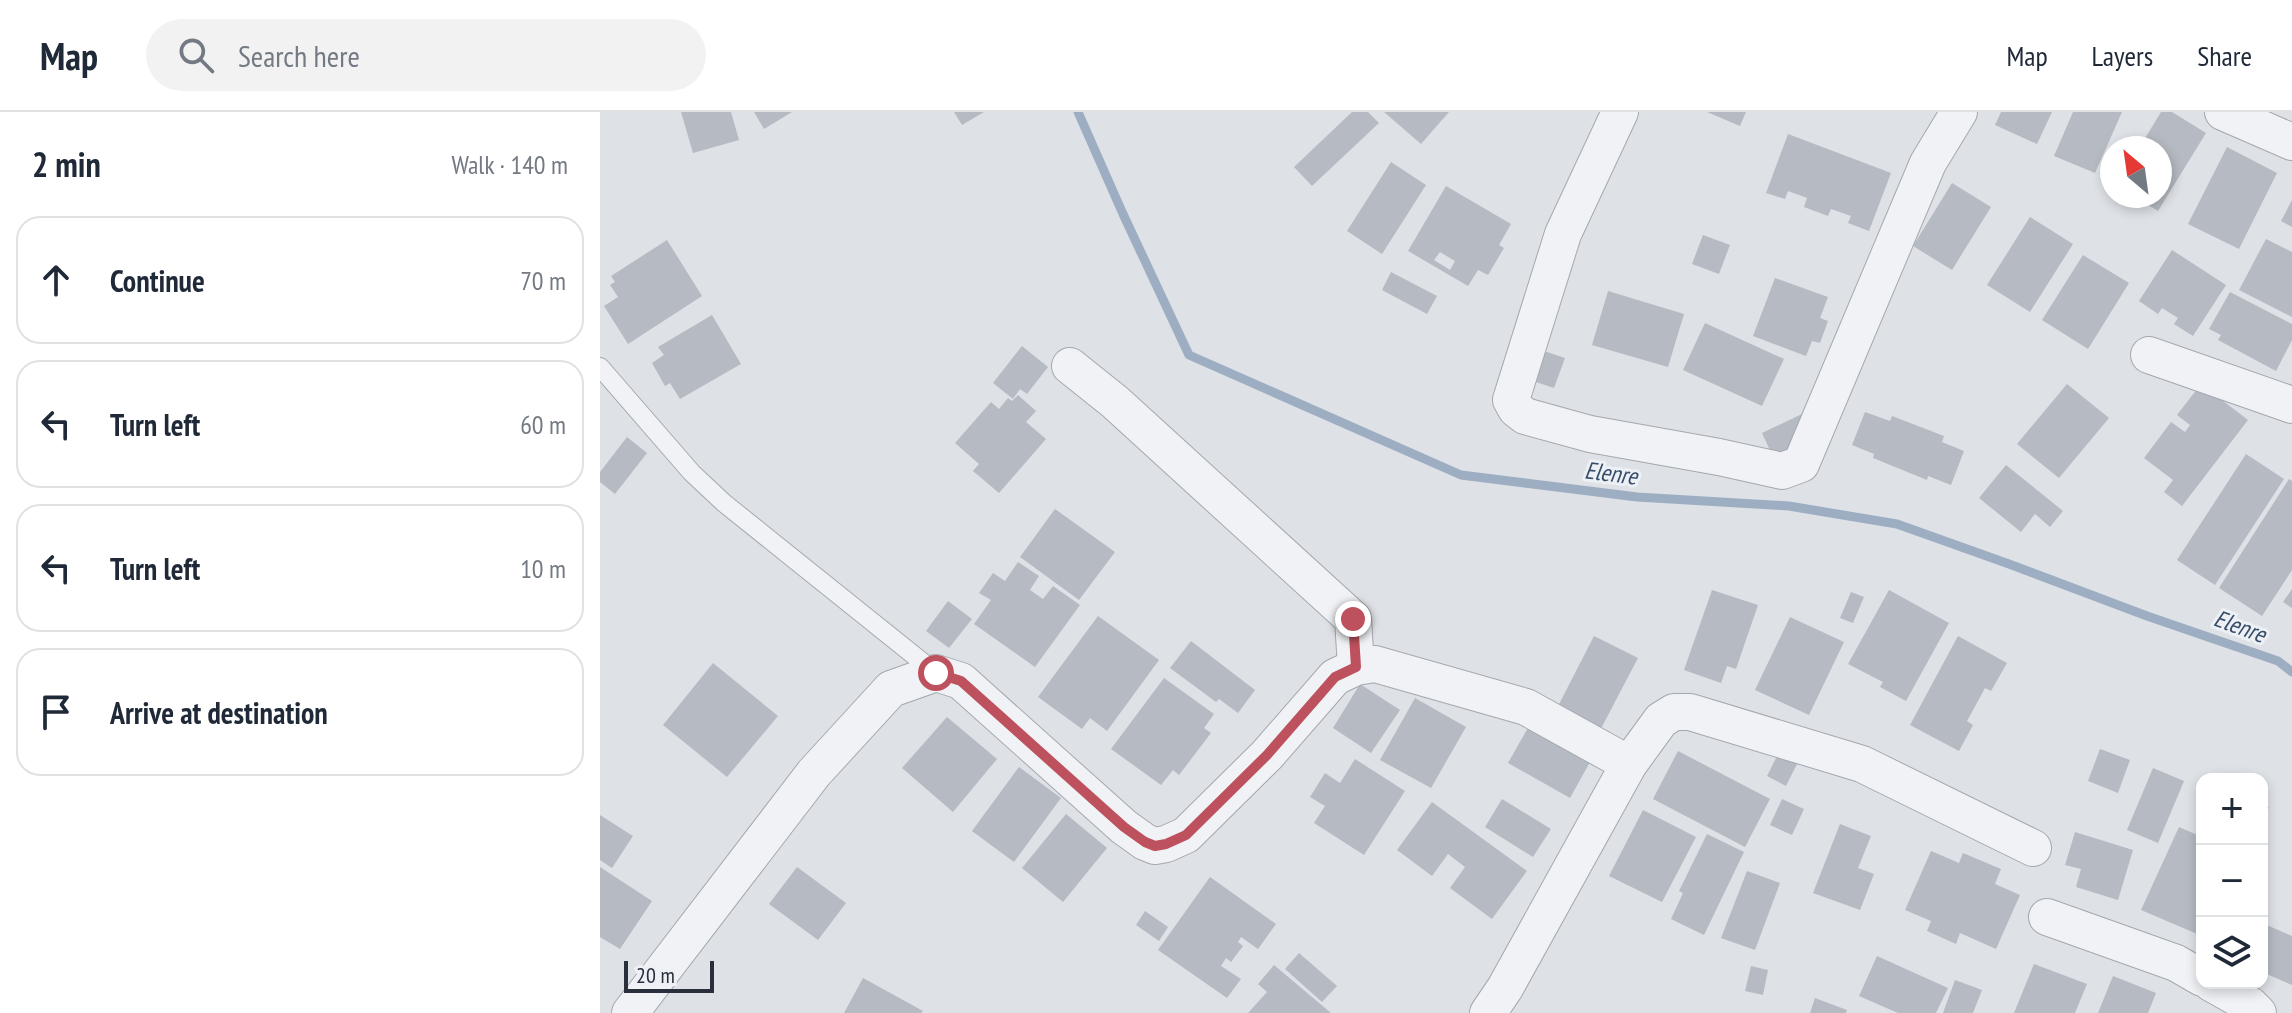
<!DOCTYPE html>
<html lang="en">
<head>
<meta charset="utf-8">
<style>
  body { margin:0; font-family:"PT Sans Narrow",sans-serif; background:#f2f2f3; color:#1f2937 }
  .controls { position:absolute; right:24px; bottom:24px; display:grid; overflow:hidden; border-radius:16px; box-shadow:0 4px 12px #0003 }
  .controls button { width:72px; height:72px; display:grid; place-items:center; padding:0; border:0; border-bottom:2px solid #e0e1e3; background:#fff; color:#1f2937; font:40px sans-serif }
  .compass { position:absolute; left:1500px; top:24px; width:72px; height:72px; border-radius:50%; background:#fff; box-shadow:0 4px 12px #0003; rotate:331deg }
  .scale { position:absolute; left:24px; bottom:20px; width:90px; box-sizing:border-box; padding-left:8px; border:4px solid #292f3b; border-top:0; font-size:22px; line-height:28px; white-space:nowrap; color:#292f3b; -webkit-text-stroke:6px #edf0f4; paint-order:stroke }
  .stop { position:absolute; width:24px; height:24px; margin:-18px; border:6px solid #bd515d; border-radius:50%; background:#fff }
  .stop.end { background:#bd515d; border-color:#fff; box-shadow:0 2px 8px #0008 }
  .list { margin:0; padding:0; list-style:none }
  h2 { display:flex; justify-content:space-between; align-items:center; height:104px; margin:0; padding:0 32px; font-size:34px }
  h2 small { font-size:26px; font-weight:400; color:#747a83 }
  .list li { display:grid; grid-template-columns:52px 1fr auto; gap:24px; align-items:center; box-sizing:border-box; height:128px; margin:0 16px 16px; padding:0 16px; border:2px solid #e0e1e3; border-radius:24px }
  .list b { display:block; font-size:30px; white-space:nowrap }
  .list em { font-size:26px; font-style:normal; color:#747a83 }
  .icon { flex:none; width:44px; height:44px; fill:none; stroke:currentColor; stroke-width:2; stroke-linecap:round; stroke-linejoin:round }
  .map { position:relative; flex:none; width:1692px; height:901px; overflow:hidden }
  header { display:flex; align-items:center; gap:48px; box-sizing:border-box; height:112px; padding:0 40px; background:#fff; border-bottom:2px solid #e0e1e3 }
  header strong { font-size:38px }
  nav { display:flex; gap:44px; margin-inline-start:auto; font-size:28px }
  .search { width:560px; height:72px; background:#f2f2f3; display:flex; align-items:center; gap:20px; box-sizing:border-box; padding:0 28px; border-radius:44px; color:#747a83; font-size:30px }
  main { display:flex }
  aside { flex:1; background:#fff }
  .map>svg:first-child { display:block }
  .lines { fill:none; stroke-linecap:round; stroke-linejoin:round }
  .stream { stroke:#9daec2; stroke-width:9 }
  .building { fill:#b6bac2; fill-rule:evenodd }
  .service-casing { stroke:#a4a8af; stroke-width:20 }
  .minor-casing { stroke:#a4a8af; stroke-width:38 }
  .service { stroke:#f0f2f5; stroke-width:18 }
  .minor { stroke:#f0f2f5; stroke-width:36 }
  .route { stroke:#bd515d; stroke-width:10 }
  .labels { text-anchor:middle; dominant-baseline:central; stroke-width:6; stroke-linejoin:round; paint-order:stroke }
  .water-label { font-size:24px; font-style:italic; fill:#384d6a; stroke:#edf0f4 }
</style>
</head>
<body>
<header>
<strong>Map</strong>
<div class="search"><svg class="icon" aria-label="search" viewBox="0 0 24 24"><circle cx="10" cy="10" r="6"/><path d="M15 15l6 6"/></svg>Search here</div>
<nav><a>Map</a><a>Layers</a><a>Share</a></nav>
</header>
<main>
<aside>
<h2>2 min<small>Walk · 140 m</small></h2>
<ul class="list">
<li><svg class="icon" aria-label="ahead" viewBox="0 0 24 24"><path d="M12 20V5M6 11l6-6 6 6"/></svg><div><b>Continue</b></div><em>70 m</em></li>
<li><svg class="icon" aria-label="left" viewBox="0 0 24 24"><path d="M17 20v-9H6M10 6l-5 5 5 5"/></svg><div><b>Turn left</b></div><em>60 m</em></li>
<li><svg class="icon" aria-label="left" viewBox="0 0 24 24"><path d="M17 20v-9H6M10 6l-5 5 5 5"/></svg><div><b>Turn left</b></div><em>10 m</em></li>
<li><svg class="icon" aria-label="arrive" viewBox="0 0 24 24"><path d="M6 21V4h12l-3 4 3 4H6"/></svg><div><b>Arrive at destination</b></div></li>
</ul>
</aside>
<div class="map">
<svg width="1692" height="901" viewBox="0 0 1692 901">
  <rect width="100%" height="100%" fill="#dee1e6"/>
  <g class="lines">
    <path class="stream" d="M478 0 523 102 589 243 861 363 1037 385 1189 394 1297 412 1409 452 1547 504 1678 549 1692 560"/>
  </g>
  <path class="building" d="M81 0H131L139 28 93 41Z
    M154 0H192L164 17Z
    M354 0H384L362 13Z
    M752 0H768L779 11 712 74 694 55Z
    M784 0H849L821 32Z
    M1107 0H1146L1140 14Z
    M1401 0H1452L1437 32 1395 13Z
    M1473 0H1522L1495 61 1454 44Z
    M1561 0H1572L1606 21 1558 99 1534 84H1560V36H1539Z
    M1188 22 1291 61 1269 119 1248 111 1251 104 1231 97 1228 104 1204 95 1207 86 1188 79 1185 87 1166 81Z
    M1627 35 1677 61 1639 137 1588 112Z
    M791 50 826 73 782 142 747 119Z
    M1352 71 1391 95 1352 158 1313 134Z
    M846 74 911 112 899 133 904 136 888 163 878 158 868 174 808 139ZM840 140 855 149 850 158 834 148Z
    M1692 88V115L1681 109Z
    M1430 105 1473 132 1430 200 1387 173Z
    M1103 123 1130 133 1119 162 1092 152Z
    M1666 127 1692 140V205L1639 178Z
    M67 128 102 184 28 232 4 194 18 185 10 173 15 170 11 164Z
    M1572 138 1626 173 1593 224 1574 212 1578 206 1562 196 1558 202 1539 189Z
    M1483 143 1529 171 1488 237 1442 208Z
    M791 160 837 184 827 202 782 178Z
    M1175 166 1228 185 1220 206 1228 209 1220 231 1212 229 1206 244 1153 224Z
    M1008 179 1084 202 1068 255 992 233Z
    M1630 180 1692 212V228L1676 259 1618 228 1621 223 1609 217Z
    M112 203 141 252 80 287 70 271 65 274 52 251 64 243 58 235Z
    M1105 211 1184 247 1162 294 1083 258Z
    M422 234 448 255 427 282 420 277 413 287 393 271Z
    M944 239 965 246 954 276 933 269Z
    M1467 272 1509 306 1459 366 1417 332Z
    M1601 272 1648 308 1582 394 1564 380 1573 368 1544 346 1571 310 1585 320 1590 313 1577 303Z
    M418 283 436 299 426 310 446 327 399 381 373 359 379 352 355 331 391 290 399 297 408 286 412 289Z
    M1265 300 1290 309 1292 304 1344 324 1342 330 1364 339 1351 373 1328 364 1327 368 1273 346 1274 342 1252 333Z
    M1202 302 1206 313 1196 317 1203 333 1174 347 1162 321Z
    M27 325 47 341 15 382 0 370V360Z
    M1646 342 1684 367 1615 473 1577 448Z
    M1406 353 1463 399 1450 415 1435 402 1421 420 1379 386Z
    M1689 367 1692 369V458L1662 504 1619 476Z
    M455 397 515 440 479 488 420 445Z
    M418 450 439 464 430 478 443 487 453 474 480 493 435 555 374 512 391 488 379 481 393 461 405 469Z
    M1692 477V496L1683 490Z
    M1112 478 1158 493 1136 557 1127 554 1121 571 1084 558Z
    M1289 478 1349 511 1306 589 1280 575 1283 570 1248 552Z
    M1251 480 1264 485 1253 511 1240 506Z
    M348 489 372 507 349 536 326 519Z
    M498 504 559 548 507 619 490 606 482 617 438 585Z
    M1190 505 1244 530 1209 603 1155 578Z
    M994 524 1038 546 995 628 952 606Z
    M1358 524 1407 551 1391 579 1385 576 1367 609 1373 613 1359 639 1310 613Z
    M591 529 655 578 638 601 619 587 616 590 570 556Z
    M113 551 178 604 127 665 63 613Z
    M564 566 614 602 604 616 611 621 579 663 573 658 561 673 511 637Z
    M760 572 800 598 771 641 733 616Z
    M815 586 866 615 831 676 780 648Z
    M347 605 397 647 353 700 302 656Z
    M933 607 995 641 970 686 908 651Z
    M1500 637 1530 648 1518 681 1488 669Z
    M1078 639 1170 687 1145 735 1053 687Z
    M1178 642 1197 652 1186 674 1167 664Z
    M755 647 805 679 764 743 714 711 725 694 710 685 725 661 740 671Z
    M419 655 461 686 414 750 372 719Z
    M1553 656 1584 669 1558 731 1527 718Z
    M902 687 951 717 933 745 885 715Z
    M1182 687 1204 697 1192 723 1170 713Z
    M832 690 927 759 892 807 850 776 865 755 848 742 832 764 797 738Z
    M1662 693 1669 695 1662 712Z
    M1043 698 1096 725 1062 790 1009 764Z
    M466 702 507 736 463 790 422 756Z
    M0 703 33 724 12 756 0 748Z
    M1240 712 1271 724 1258 756 1274 762 1260 798 1213 781Z
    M1579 715 1602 725V824L1541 798Z
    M1475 720 1533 738 1518 788 1476 775 1481 757 1465 753Z
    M1107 722 1144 740 1104 823 1071 807 1083 781 1079 779Z
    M1331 739 1359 751 1363 741 1401 757 1395 772 1420 783 1396 837 1360 821 1356 832 1327 819 1331 809 1305 798Z
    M0 755 52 789 20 837 0 825Z
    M197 755 246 791 218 828 169 792Z
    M1147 759 1180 771 1155 838 1121 826Z
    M610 765 676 812 658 837 641 825 638 830 643 834 631 850 626 846 621 854 641 867 627 886 558 838Z
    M545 799 568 815 559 829 536 813Z
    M1662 811 1692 824V873L1662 860Z
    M699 841 737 874 722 890 685 857Z
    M1277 844 1348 876 1336 901H1298L1259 884Z
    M1434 852 1487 872 1475 901H1414Z
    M674 853 731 901H648L667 880 658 872Z
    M1151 854 1168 858 1163 883 1145 879Z
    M1513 864 1556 881 1548 901H1498Z
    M263 866 323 899 321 901H244Z
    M1355 868 1382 878 1373 901H1343Z
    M1215 886 1247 898 1246 901H1210Z"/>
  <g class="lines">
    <defs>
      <path id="service" d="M0 255 92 361 124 391 336 561"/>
      <path id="minor" d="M1020 0 963 122 911 288 916 297 925 304 990 322 1119 345 1182 359 1201 352 1328 51 1359 0
        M1623 0 1692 30
        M1549 243 1692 293
        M470 254 515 290 753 507 756 555
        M1447 805 1576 851 1602 866
        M1611 871 1650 893 1658 901
        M30 901 214 661 291 577 336 561 361 569 524 715 545 730 555 734 566 732 586 723 667 643 735 565 756 555 775 552 926 595 1029 652
        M888 901 905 876 1029 652 1061 608 1074 600H1090L1262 652 1433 736"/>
    </defs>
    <use href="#service" class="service-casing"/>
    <use href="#minor" class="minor-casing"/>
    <use href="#service" class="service"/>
    <use href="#minor" class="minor"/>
  </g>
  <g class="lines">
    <path class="route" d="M336 561 361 569 524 715 545 730 555 734 566 732 586 723 667 643 735 565 756 555 753 507"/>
  </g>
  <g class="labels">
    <g class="water-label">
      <text transform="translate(1011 361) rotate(7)">Elenre</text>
      <text transform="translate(1640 514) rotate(20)">Elenre</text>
    </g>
  </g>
</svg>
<div class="controls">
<button>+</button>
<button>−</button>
<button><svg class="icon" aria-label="layers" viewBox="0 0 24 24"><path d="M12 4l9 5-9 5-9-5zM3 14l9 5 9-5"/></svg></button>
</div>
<svg class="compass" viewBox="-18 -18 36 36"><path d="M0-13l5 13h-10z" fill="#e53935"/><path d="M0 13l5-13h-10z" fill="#747a83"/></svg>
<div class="scale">20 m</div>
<div class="stop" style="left:336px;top:561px"></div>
<div class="stop end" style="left:753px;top:507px"></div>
</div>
</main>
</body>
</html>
